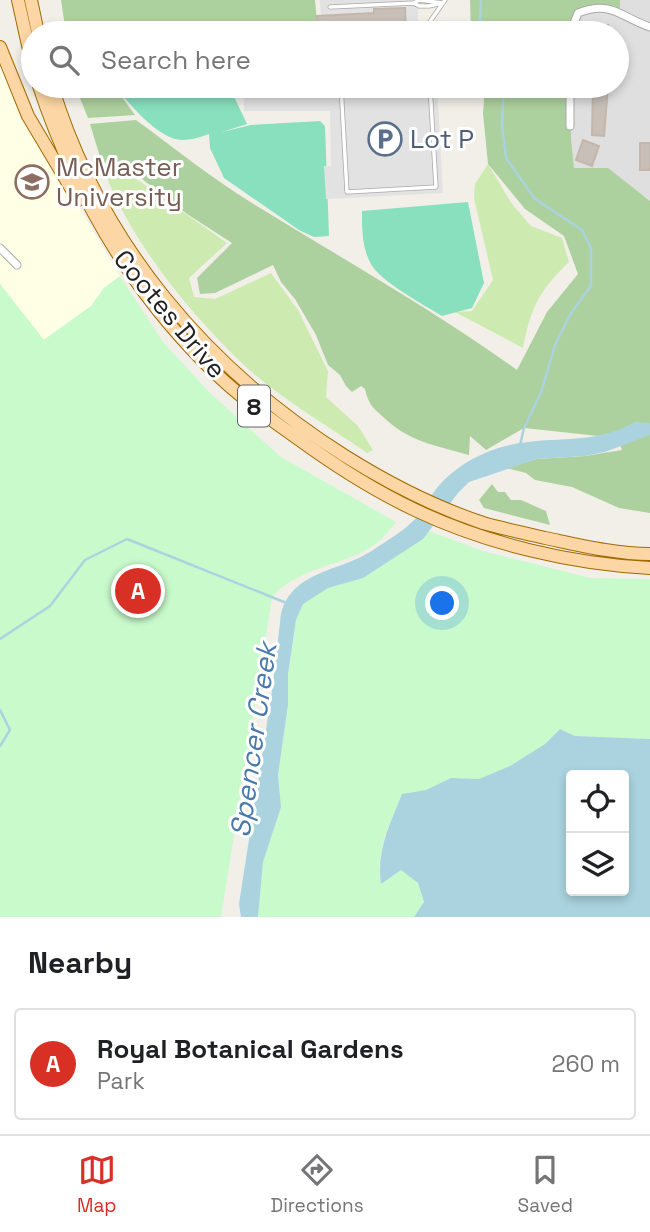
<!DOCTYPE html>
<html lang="en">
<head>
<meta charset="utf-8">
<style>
  body { margin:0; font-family:"Space Grotesk",sans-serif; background:#f2f2f2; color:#202124 }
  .controls { position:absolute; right:21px; bottom:21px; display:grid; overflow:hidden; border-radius:7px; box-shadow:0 4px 10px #0003 }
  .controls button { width:63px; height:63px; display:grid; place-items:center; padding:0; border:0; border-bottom:2px solid #e0e0e0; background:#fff; color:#202124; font:35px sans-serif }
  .you { position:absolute; left:443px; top:604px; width:24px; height:24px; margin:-18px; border:5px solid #fff; border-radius:50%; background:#1a73e8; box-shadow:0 0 0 10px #1a73e833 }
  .badge { display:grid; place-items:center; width:46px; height:46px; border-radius:50%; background:#d93025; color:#fff; font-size:23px; font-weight:700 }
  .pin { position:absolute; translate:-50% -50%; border:4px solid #fff; box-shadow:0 2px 7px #0006 }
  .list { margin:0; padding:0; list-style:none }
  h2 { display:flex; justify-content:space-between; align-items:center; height:91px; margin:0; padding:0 28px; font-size:30px }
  h2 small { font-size:23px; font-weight:400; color:#757577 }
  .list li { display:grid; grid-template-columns:46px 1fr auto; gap:21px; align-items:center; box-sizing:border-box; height:112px; margin:0 14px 14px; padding:0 14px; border:2px solid #e0e0e0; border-radius:7px }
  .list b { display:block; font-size:26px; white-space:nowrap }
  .list p { margin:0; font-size:23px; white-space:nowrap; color:#757577 }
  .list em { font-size:23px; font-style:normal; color:#757577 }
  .icon { flex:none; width:38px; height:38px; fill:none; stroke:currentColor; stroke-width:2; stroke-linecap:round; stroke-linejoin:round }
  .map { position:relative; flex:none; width:650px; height:917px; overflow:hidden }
  .search { position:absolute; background:#fff; box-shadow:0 4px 10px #0003; left:21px; right:21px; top:21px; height:77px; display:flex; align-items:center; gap:18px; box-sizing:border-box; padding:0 24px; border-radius:38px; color:#757577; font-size:26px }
  .sheet { height:217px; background:#fff }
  nav { display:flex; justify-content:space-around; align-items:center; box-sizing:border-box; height:98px; border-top:2px solid #e0e0e0; background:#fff; font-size:19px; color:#757577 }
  nav a { display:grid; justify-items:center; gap:4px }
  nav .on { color:#d93025 }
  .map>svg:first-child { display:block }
  .residential { fill:#e0dfdf }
  .education { fill:#ffffe5 }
  .grass { fill:#cdebb0 }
  .forest { fill:#add19e }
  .park { fill:#c8facc }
  .pitch { fill:#88e0be }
  .parking { fill:#e2e2e2 }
  .water { fill:#aad3df; fill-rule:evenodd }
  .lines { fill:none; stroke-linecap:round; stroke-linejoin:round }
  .stream { stroke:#aad3df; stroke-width:2.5 }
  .building { fill:#c7bfb8; stroke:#c4b6ab; stroke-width:2 }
  .lane-casing { stroke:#a9a9a9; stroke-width:5 }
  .street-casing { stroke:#a9a9a9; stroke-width:9 }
  .primary-casing { stroke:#a06b00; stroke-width:14 }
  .lane { stroke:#fff; stroke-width:3.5 }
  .street { stroke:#fff; stroke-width:7 }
  .primary { stroke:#fcd6a4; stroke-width:12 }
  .labels { text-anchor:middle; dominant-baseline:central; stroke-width:6; stroke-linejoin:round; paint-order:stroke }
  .shield { fill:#fff; stroke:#646464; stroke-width:2 }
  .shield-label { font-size:24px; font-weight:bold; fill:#222 }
  .service-label { font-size:26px; fill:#4e5e75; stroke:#fff; text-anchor:start }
  .education-label { font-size:26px; fill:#785e54; stroke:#fff; text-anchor:start }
  .street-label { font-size:26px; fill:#222; stroke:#fff }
  .water-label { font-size:28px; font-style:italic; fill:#4a7aab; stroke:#fff }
</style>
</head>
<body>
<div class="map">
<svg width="650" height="917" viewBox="0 0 650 917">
  <rect width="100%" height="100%" fill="#f2efe9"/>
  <path class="residential" d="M620 0H650V201L646 197 574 168 571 138 572 86H617V33H573L581 13 619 8Z"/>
  <path class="education" d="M0 56 29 123 120 276 104 288 91 306 43 340 0 284Z"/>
  <path class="grass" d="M488 164 512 204 531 226 562 238 569 262C539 291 531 307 523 348L455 312 472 311 493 280 474 198 475 184Z
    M105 173H128L227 243 189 278 194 297 215 299 271 273 298 310 328 371 326 397 358 426 373 450 367 453C327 425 281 399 245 366 191 315 132 243 105 173Z"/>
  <path class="forest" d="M61 0H315L318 33H66Z
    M470 0H620V13L592 10 581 13 573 33H471Z
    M75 86H114L135 115 88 118Z
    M485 86H572L571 138 574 168H608L650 201V513L619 508 572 487 535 480 526 473 506 468 537 459 585 456 622 450 617 438 524 428 486 450 470 436 469 455C434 445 409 442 382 416 372 407 368 403 365 389L361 386 352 392 346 386 340 375 328 365 316 335 295 299 281 282 273 265 215 293 200 294 197 278 232 243 187 214 128 168 104 170 90 124 136 120C174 148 212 178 252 203 341 258 432 309 517 370L547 312 578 274 564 236 525 209 488 164 483 113Z
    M492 484 498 492H505L511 500H521L546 511 550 525 484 508 479 500Z"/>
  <path class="park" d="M120 276 163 342 209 392 281 457 396 522C390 529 384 537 377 543 345 567 300 565 272 597L221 917H0V284L44 340 91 306 104 288Z
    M428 531 486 552 590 578 650 579V739L575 736 560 729 545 744 510 766 479 779 451 778 426 790 402 794C390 823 375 851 381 884L401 870 418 883 424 902 414 917H258L263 862 281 807 278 775 288 706V674L296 620 302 604 328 588 363 578 422 539Z"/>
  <path class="pitch" d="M116 86H229L247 124 222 132 251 125 320 121 325 126 329 236 314 237 299 230 224 178 210 148 209 134C201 137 191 140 182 140 160 140 127 103 116 86Z
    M468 202 484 283 472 308 442 316C424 305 380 281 371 264 362 248 362 229 362 211Z"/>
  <path class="parking" d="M320 0H418V21L406 26 407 33H322Z
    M243 86H437L443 193 326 199 324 166H331L330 111H244Z"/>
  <path class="water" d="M635 422 650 423V435L605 452 585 456 537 459 469 482 458 493 423 539 363 578 328 588 303 604 296 620 288 674V705L278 775 281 807 263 862 258 917H241L239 904 272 691 281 614C292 570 341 572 373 550 386 541 401 533 412 522 421 514 427 501 434 492 451 468 482 451 510 445 554 435 593 446 635 422Z
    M560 729 575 736 650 739V917H414L424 902 418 883 401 870 381 884C376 851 390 824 402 794L426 790 451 778 479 779 510 766 545 744ZM571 775H624V891H571Z"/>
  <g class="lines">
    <path class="stream" d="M481 0 480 19 485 33
      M504 86 502 125 506 158 535 199 582 230 591 248
      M520 445 524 428 541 393 555 345 571 313 591 286V248
      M0 639 50 606 85 560 127 539 284 602
      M0 710 10 730 0 746"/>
  </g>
  <path class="building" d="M405 8 406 33H318L317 16 374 13V9Z
    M593 25H608V33H593Z
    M593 86H608L604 136 592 135Z
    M583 140 599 146 592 166 576 160Z
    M640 143H650V170H640Z"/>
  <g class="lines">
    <defs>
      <path id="lane" d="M419 0 443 3 429 6H419L414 3Z
        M330 7 414 3
        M430 23 441 33
        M422 33 445 0
        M341 86 347 192 436 187 430 86"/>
      <path id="street" d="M570 33 578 13C612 0 620 17 650 27
        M570 86V126
        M0 248 17 265"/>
      <path id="primary" d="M18 0 33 68
        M31 0 38 33
        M0 47 28 116 78 200
        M39 86C73 188 127 284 203 361 231 390 264 415 297 438 334 465 373 490 415 510 487 544 571 564 650 568
        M52 86C100 244 207 369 345 456 388 483 435 507 483 523 504 529 525 533 545 538 579 545 616 554 650 554"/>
    </defs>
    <use href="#lane" class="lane-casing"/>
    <use href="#street" class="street-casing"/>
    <use href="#primary" class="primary-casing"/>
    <use href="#lane" class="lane"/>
    <use href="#street" class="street"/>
    <use href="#primary" class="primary"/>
  </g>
  <defs>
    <symbol id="parking-ring" viewBox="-11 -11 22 22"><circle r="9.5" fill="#fff" stroke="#5c6f8a" stroke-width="1.5"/><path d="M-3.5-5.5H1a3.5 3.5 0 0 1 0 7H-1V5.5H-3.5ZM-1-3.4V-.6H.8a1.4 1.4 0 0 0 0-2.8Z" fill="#5c6f8a"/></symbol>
    <symbol id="university-ring" viewBox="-11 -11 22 22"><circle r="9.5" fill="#fff" stroke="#8d6e63" stroke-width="1.5"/><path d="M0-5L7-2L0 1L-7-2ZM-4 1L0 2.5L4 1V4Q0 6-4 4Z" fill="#8d6e63"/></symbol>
  </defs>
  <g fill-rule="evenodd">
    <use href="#parking-ring" x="366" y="120" width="38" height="38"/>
    <use href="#university-ring" x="13" y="163" width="38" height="38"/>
  </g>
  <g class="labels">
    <rect class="shield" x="238" y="385.5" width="32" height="41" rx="5"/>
    <g class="shield-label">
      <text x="254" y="406">8</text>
    </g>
    <g class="service-label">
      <text x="410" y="139">Lot P</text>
    </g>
    <g class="education-label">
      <text x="56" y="167">McMaster<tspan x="56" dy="30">University</tspan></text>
    </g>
    <g class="street-label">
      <text transform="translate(170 314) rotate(50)">Cootes Drive</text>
    </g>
    <g class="water-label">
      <text transform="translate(253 740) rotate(-82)">Spencer Creek</text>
    </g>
  </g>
</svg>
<div class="controls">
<button><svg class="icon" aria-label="locate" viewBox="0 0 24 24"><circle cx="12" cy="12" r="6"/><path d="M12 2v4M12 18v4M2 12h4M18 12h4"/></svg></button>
<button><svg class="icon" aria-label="layers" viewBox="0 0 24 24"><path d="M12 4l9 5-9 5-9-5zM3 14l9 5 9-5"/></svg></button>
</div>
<div class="you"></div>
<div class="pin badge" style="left:138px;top:591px">A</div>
<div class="search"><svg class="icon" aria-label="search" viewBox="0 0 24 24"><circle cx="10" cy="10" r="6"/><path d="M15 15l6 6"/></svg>Search here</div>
</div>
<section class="sheet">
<h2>Nearby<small></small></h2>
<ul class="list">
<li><span class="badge">A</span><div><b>Royal Botanical Gardens</b><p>Park</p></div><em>260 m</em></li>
</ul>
</section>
<nav>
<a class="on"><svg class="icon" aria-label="map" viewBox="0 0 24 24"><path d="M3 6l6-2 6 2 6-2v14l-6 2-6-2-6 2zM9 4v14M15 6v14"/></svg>Map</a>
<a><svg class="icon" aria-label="directions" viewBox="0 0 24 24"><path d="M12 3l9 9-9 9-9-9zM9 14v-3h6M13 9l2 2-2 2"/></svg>Directions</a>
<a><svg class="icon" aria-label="saved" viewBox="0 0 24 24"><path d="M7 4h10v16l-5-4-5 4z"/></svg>Saved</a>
</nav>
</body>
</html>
